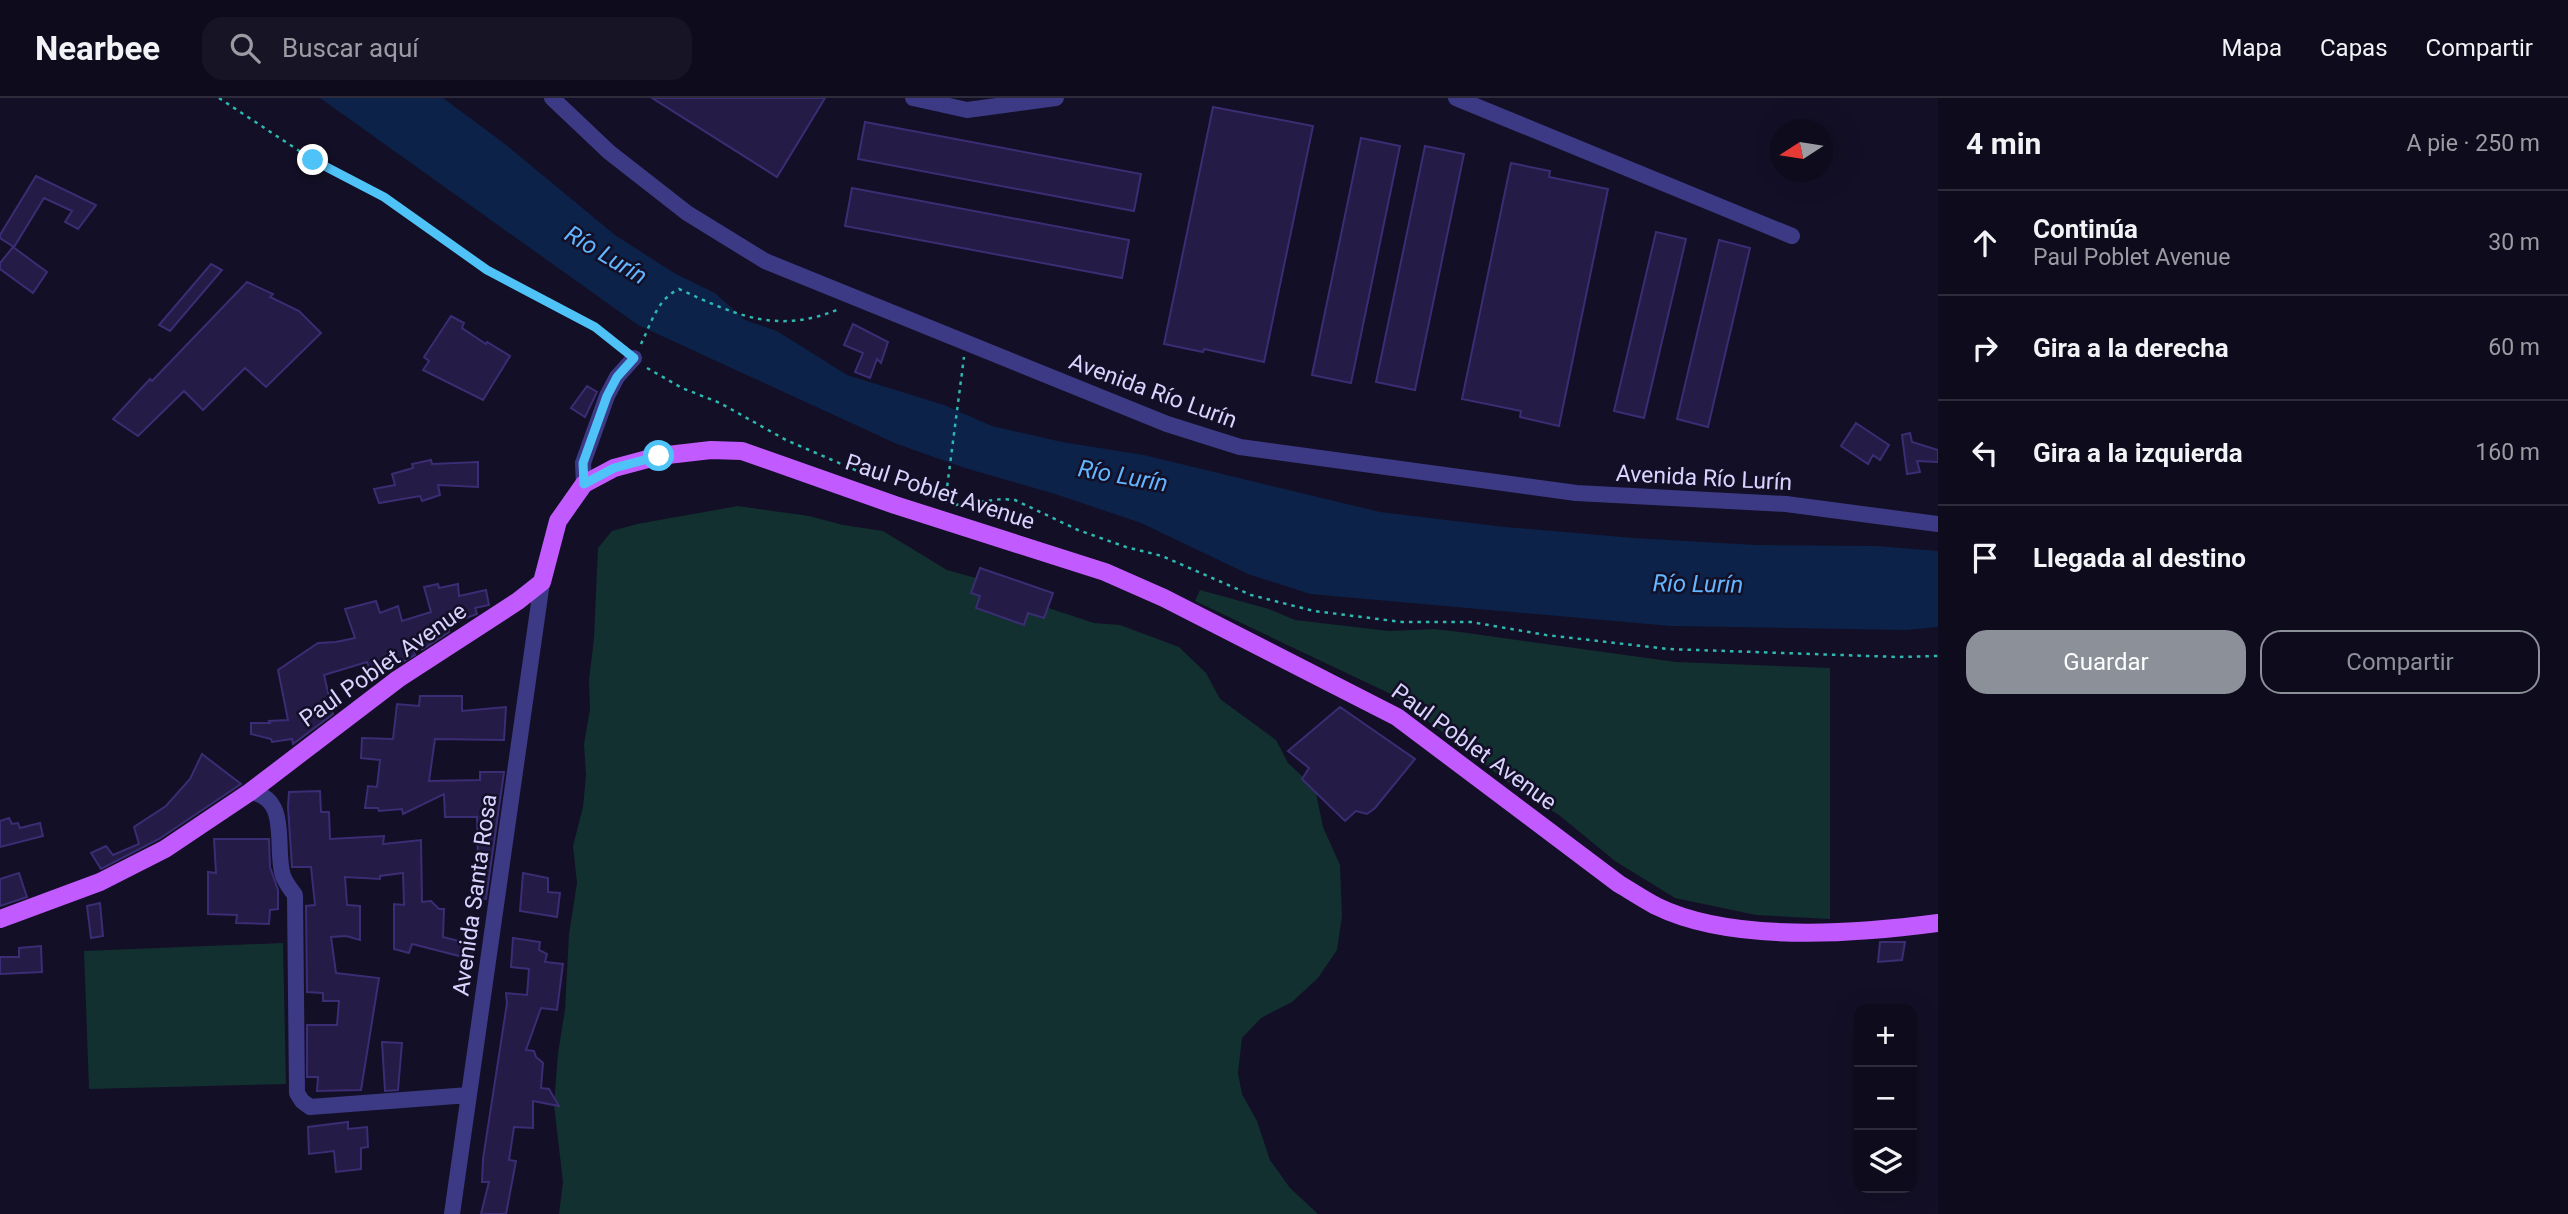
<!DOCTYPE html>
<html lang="es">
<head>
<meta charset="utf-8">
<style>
  body { margin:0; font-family:Roboto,sans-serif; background:#171425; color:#f1f3f6 }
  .controls { position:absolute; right:21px; bottom:21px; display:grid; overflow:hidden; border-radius:14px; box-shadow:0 7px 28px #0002 }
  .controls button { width:63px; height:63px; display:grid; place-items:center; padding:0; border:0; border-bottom:2px solid #2e2b3b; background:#0e0b1c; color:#f1f3f6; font:35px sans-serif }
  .compass { position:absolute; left:1770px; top:21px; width:63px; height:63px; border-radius:50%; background:#0e0b1c; box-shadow:0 7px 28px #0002; rotate:258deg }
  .stop { position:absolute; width:21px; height:21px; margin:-16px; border:5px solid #4fc3f7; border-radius:50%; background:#fff }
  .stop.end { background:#4fc3f7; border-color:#fff; box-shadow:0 2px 7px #0008 }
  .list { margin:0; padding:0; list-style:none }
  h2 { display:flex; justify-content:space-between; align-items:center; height:91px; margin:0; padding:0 28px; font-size:30px }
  h2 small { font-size:23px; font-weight:400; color:#9b9ba3 }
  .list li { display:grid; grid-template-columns:46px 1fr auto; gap:21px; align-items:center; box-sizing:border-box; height:105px; padding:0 28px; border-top:2px solid #2e2b3b }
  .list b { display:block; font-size:26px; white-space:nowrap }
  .list p { margin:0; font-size:23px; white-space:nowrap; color:#9b9ba3 }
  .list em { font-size:23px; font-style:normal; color:#9b9ba3 }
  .actions { display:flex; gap:14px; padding:21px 28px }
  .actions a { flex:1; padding:16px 0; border:2px solid #8c9099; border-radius:21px; text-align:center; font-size:24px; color:#8c9099 }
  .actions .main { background:#8c9099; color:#fff }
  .icon { flex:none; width:38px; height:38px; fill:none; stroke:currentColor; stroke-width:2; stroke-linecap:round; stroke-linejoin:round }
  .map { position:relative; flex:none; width:1938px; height:1116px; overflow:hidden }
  header { display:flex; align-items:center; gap:42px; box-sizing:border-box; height:98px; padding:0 35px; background:#0e0b1c; border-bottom:2px solid #2e2b3b }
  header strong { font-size:33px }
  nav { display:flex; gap:38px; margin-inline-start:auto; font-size:24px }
  .search { width:490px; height:63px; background:#171425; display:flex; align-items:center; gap:18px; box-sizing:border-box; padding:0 24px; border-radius:21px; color:#9b9ba3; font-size:26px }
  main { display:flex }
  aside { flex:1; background:#0e0b1c }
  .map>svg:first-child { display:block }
  .green { fill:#12302f }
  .water { fill:#0c2248 }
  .building { fill:#241b47; stroke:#3b2d73; stroke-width:2 }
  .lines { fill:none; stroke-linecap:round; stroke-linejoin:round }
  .path { stroke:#2fb8b0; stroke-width:2.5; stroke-dasharray:3.5 5; stroke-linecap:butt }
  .minor { stroke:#3d3a85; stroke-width:16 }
  .major { stroke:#c25bff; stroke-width:18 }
  .route { stroke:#4fc3f7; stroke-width:9 }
  .labels { text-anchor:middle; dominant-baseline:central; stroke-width:5; stroke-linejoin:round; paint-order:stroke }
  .street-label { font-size:23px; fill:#d9d4ff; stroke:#130f26 }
  .water-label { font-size:24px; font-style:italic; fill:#62b6ff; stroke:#130f26 }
</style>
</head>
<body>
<header>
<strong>Nearbee</strong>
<div class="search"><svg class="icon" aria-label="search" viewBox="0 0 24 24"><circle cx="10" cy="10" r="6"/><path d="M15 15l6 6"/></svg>Buscar aquí</div>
<nav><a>Mapa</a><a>Capas</a><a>Compartir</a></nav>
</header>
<main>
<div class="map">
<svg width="1938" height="1116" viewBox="0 0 1938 1116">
  <rect width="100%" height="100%" fill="#130f26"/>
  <path class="green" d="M738 408 809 418 843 427 883 433 947 472 1001 487 1018 500 1094 525 1120 527 1179 549 1206 575 1220 601 1276 642 1288 665 1315 690 1323 729 1340 767 1342 818 1337 852 1318 880 1292 904 1261 920 1242 940 1238 975 1242 996 1257 1023 1270 1062 1290 1090 1318 1116H559L563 1084 554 1007 558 955 565 912 569 836 577 785 573 748 583 709 586 677 584 646 590 611 589 582 594 540 598 450 612 433 637 426Z
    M1200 492 1269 511 1295 522 1389 533 1434 531 1460 534 1676 564 1830 570V821L1756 817 1675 800 1615 763 1559 717 1510 686 1395 598 1195 503Z
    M283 845 286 986 89 991 84 853Z"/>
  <path class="water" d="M320 0H443L505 46 615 137 674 175 715 195 745 222 777 233 847 277 944 307 992 328 1062 344 1144 357 1380 414 1505 429 1634 440 1756 447 1877 448 1938 453V529L1905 532 1671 528 1310 496 1248 476 1141 425 1055 396 965 370 897 346 638 227Z"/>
  <path class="building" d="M652 0H825L777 79Z
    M1213 9 1313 28 1264 264 1204 251 1203 254 1164 246Z
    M865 24 1141 76 1134 113 858 61Z
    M1361 40 1400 48 1351 285 1312 277Z
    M1425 48 1464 56 1415 292 1376 284Z
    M1511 65 1550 73 1549 79 1608 91 1559 328 1520 319 1521 313 1462 301Z
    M36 78 96 107 78 131 65 124 72 113 44 100 14 149 0 140V137Z
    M852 90 1129 142 1122 180 845 128Z
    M1656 134 1686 141 1644 320 1614 313Z
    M1719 142 1750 150 1708 329 1677 321Z
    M13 149 47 174 33 195 0 171V165Z
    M211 166 222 172 170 233 159 227Z
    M247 184 273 196 270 199 299 213 321 235 266 289 245 270 203 312 184 293 138 338 113 321 150 281 152 283Z
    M451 218 464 225 462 230 486 246 487 244 510 258 483 302 423 272 429 263 424 259Z
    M853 226 888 244 881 265 877 261 870 280 855 274 863 255 844 247Z
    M587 288 597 294 585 319 571 310Z
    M1856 325 1889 347 1880 362 1873 357 1868 366 1841 348Z
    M1910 335 1912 344 1938 352V364L1917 363 1920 374 1907 376 1902 337Z
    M431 362 432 366 478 364V389L438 387 440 397 422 403 420 398 379 405 374 391 395 387 392 376 413 370 412 366Z
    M980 470 1053 495 1044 520 1028 515 1024 527 976 510 980 498 971 495Z
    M438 486 439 490 458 486 459 498 486 492 489 507 475 510 477 516 453 525V527L449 529V534L423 551 414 553 415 557 404 563 401 564V561L370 572 367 564 324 577 333 616 293 646 292 641 272 644 271 641 251 636V625H270L269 623 288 622 278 572 318 545 336 544 355 540 345 511 376 503 380 515 398 508 402 523 431 514 424 489Z
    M420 598H462V613L506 609 504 642 435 641 429 683 480 682V674H504L486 801 474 800 478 769 477 719H445L444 696 403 716 402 711 379 713 378 710H365L368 688 377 689 380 662 361 660 362 640 393 641 397 606 419 608Z
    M1340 609 1415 661 1375 710 1367 716 1356 713 1345 723 1302 681 1309 670 1288 653Z
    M202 656 241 686 159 741 101 771 91 755 106 748 113 757 139 746 134 729 166 708 190 681Z
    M320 693 321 714H329L330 741 384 738 383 746 421 742 422 804 431 803 439 811H444L443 839 474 847 471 861 412 846 409 855 394 851V806L404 807 403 775 380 778V781L345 779 347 807 360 808V842L346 838 331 839 336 875 379 880 361 992 317 993 318 979H307V927H337L339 903H323V895L307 894 306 808 315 807 311 769H292L288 709 289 694Z
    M9 720 12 726 18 725 20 730 40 725 43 738 0 749V723Z
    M214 741H269L270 769 278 792V811L270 812 269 826 236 825 237 817 208 816V774L216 775Z
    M19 775 27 799 0 808V781Z
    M523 775 548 780V794L560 795 557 819 520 813Z
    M100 805 103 838 91 840 87 808Z
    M513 840 540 844 539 852 547 856 545 864 563 866 557 912 541 910 526 952 534 953 536 959 543 965 541 990 549 991 559 1008 533 1003V1030L514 1029 509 1062 516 1063 506 1116H481L489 1084H482L483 1061 507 905 506 895 527 897 529 871 511 869Z
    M1880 844H1905L1902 862 1878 864Z
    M41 848 42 874 0 876V859H19V850Z
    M382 944 402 945 398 992 385 993Z
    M348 1024V1031L367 1029 368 1049 361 1050V1071L336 1074 334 1053 309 1056 308 1029Z"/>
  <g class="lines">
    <path class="path" d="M219 0 313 62 384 99 487 172 595 229 622 251
      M641 246C651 226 657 201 679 191 736 217 777 237 839 211
      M647 270 682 290 720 305 786 342 876 381
      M945 405 964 259
      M955 407 1002 401 1015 402 1078 432 1126 449 1162 458 1251 497 1314 513 1402 524H1471L1546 537 1668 551 1898 559 1938 558"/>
    <path class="minor" d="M552 0 609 54 687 115 765 163 1167 326 1240 349 1576 395 1786 406 1938 426
      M913 0 967 12 1056 0
      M1456 0 1792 138
      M584 386 583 365 607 298 617 279 634 260
      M250 694C291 700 274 750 283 778 286 785 291 792 295 797L297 995 302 1003 310 1009 469 997
      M452 1116 542 484"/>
    <path class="major" d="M0 821 100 784 165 751 250 694 398 581 518 503 542 484 558 423 584 386 614 370 659 358 711 352 742 353 895 407 1105 474 1164 500 1397 619 1619 786C1631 793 1643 801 1656 808 1731 845 1856 836 1938 825"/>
  </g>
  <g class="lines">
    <path class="route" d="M313 62 384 99 487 172 595 229 634 260 617 279 607 298 583 365 584 386 614 370 659 358"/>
  </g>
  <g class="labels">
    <g class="street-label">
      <text transform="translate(1153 293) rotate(20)">Avenida Río Lurín</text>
      <text transform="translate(1704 380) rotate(3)">Avenida Río Lurín</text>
      <text transform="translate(940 394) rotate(18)">Paul Poblet Avenue</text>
      <text transform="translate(383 567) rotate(-35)">Paul Poblet Avenue</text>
      <text transform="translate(1474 649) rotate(36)">Paul Poblet Avenue</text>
      <text transform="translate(475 797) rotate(-82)">Avenida Santa Rosa</text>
    </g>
    <g class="water-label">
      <text transform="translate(606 157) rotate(31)">Río Lurín</text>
      <text transform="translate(1123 378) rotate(10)">Río Lurín</text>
      <text transform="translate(1698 486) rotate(1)">Río Lurín</text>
    </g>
  </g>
</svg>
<div class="controls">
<button>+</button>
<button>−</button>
<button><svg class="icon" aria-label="layers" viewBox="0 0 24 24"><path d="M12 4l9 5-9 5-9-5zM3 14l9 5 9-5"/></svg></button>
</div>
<svg class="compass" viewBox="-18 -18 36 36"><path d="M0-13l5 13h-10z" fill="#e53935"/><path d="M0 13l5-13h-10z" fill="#9b9ba3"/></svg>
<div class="stop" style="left:659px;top:358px"></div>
<div class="stop end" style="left:313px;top:62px"></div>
</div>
<aside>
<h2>4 min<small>A pie · 250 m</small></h2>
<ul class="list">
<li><svg class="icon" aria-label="ahead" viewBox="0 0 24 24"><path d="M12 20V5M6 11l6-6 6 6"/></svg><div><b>Continúa</b><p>Paul Poblet Avenue</p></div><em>30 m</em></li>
<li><svg class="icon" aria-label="right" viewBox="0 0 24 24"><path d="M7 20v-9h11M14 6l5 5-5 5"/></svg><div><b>Gira a la derecha</b></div><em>60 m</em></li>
<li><svg class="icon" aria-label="left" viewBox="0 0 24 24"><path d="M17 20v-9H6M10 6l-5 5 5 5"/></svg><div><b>Gira a la izquierda</b></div><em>160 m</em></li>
<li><svg class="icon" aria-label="arrive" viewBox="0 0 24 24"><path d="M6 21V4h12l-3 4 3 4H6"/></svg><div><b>Llegada al destino</b></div></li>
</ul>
<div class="actions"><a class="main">Guardar</a><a>Compartir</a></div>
</aside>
</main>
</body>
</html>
